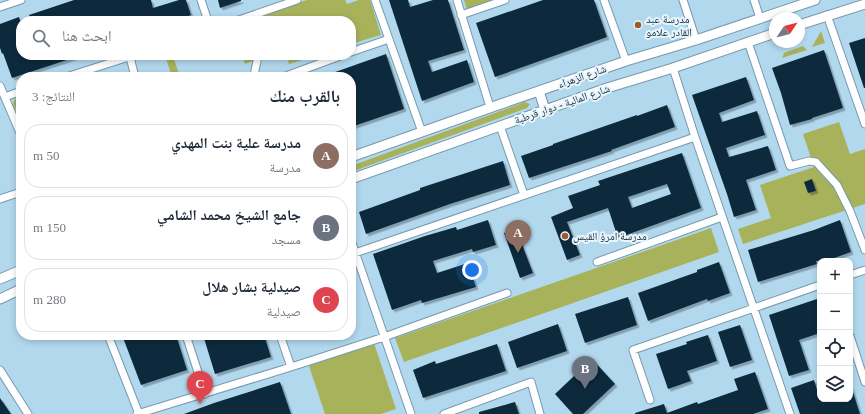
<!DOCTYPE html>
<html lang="ar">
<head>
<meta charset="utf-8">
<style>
  body { margin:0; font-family:"Times New Roman","Noto Naskh Arabic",serif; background:#f6f6f7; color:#1f2937; direction:rtl }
  .controls { position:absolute; right:12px; bottom:12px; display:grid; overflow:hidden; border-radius:8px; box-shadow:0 2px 6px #0003 }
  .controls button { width:36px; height:36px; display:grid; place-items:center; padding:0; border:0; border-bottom:1px solid #e0e1e3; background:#fff; color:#1f2937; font:20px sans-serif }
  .compass { position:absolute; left:769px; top:12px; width:36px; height:36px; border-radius:50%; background:#fff; box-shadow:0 2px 6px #0003; rotate:55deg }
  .you { position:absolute; left:472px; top:270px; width:14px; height:14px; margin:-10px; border:3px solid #fff; border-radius:50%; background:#1a73e8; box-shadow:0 0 0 6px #1a73e833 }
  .badge { display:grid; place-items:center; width:26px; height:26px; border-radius:50%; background:#d93025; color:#fff; font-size:13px; font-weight:700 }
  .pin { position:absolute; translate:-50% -33px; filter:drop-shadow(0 1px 2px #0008) }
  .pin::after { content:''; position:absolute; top:21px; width:14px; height:12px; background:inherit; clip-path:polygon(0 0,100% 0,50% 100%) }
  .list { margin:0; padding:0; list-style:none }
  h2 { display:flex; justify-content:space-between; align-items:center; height:52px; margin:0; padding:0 16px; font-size:17px }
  h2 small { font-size:13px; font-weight:400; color:#747a83 }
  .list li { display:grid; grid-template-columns:26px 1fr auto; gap:12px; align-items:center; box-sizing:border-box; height:64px; margin:0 8px 8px; padding:0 8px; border:1px solid #e0e1e3; border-radius:16px }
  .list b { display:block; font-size:15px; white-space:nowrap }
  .list p { margin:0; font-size:13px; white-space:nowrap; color:#747a83 }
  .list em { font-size:13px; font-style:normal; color:#747a83 }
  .icon { flex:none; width:22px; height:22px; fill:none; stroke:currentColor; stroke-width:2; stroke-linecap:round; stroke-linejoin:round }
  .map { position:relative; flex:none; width:865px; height:414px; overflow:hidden; direction:ltr }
  .search { position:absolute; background:#fff; box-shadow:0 2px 6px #0003; left:16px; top:16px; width:340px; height:44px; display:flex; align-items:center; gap:10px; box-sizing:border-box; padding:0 14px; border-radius:16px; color:#747a83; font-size:15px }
  .panel { position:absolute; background:#fff; box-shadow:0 2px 6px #0003; left:16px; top:72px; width:340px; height:268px; border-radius:16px; direction:rtl }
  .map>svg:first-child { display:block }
  .green { fill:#a7b25b }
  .building { fill:#092c3e; fill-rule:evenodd; filter:url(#shadow) }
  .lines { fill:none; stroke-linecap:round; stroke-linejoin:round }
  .minor-casing { stroke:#7699af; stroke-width:9 }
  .major-casing { stroke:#7699af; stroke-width:11 }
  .minor { stroke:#fff; stroke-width:7 }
  .major { stroke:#fff; stroke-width:9 }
  .poi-dot { fill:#9e5b29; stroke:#e6f5fe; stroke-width:1.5 }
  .labels { text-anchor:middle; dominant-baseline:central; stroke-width:4; stroke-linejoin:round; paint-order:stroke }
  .poi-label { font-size:11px; fill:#25343d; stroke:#e6f5fe; text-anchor:start }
  .street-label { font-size:11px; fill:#25343d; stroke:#e6f5fe }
</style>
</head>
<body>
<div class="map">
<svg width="865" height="414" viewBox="0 0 865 414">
  <defs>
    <filter id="shadow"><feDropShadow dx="2.5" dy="2.5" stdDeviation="0" flood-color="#0004"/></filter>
  </defs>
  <rect width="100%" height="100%" fill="#b2d8ee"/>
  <path class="green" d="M307 0H345L347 4 359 0H370L381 35 351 44V21H255L254 17Z
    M464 0H495L467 10Z
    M821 31 825 43 812 47Z
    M803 46 807 50 782 58 784 53Z
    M165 55H187L174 59 180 77H172Z
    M242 55H253L255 60 245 64Z
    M286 55H318L289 64Z
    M21 95V121L13 104 15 99Z
    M525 102 530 104 527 108 351 172V166Z
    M839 122 850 154 865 149V204L743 244 738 229 771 218 760 185 814 167 803 134Z
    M711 228 719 252 404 362 395 338Z
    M374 343 396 409 381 414H325L309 366Z"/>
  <path class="building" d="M74 0H151L153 8 179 0H186L191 15 175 21H31L29 15Z
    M218 0H241V1L220 8Z
    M389 0H408L410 7 433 0H448L464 50 428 61 432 72 467 60 474 82 422 101Z
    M543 0H594L607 37 495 77 476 23Z
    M19 17 21 23V55H79V56L12 78 3 53 2 54 0 48V24Z
    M865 38V88H864L849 43Z
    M824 50 843 108 812 118V119L790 125 781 93 772 68Z
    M386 54 404 109 351 127V77H324V76Z
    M746 77 754 100 719 113 722 122 757 111 765 135 726 148 729 157 768 146 776 170 746 180 756 210 734 217 727 194 692 95Z
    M667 105 675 127 611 150 612 151 529 178 521 156 553 145V144L637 115V116Z
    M682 153 701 208 618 238 608 208 567 222 580 255 567 260 551 217 573 208 568 196 600 185 598 181ZM667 184 671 194 632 208 628 197Z
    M503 161 510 185 450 204 366 234 359 212 420 190V188Z
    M812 179 816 191 808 193 804 182Z
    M488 220 496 245 473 252 472 249 433 261 437 273 468 263 476 287 422 303 421 300 392 310 373 254 425 236 456 227 457 230Z
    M840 220 851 252 826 261H816L817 264 758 282 748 250 814 230Z
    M516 229 533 273 520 278 504 233Z
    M719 262 730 293 708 301 707 299 648 321 638 293 697 272V270Z
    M628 297 637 325 585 343 575 314Z
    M820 298V333L799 340 809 370 789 376 769 315Z
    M558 324 567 351 517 368 508 342Z
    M740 325 752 360 730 367 718 332Z
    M122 335H176L187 370 141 385Z
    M203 335H233V337L240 335H264L271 357 215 374Z
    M708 335 717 361 687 371 691 381 668 389 656 354 687 344 686 342Z
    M497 344 506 371 423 398 413 370 435 361 436 364Z
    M592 359 615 384 583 414H573L555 394Z
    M755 372 768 409 753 414H635V413L664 404 667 413 697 402 698 404 738 390 734 379Z
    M814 380 820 399H850L851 386 860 414H800L791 388Z
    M280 382 291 414H184L214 403Z
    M0 398 11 414H0Z
    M515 402 519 414H479V412Z"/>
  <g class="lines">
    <defs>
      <path id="minor" d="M201 0 208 21
        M375 0 422 132
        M457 0 490 107
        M604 0 626 61
        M683 0 696 40
        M754 0 760 18
        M0 7 21 0
        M461 15 505 0
        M827 15 865 124
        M236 21 297 0
        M748 42 790 166 809 161 816 162 837 185 850 211 865 250
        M351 52 389 39
        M130 57 135 77
        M673 68 695 137 790 414
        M66 77 135 55
        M255 77C253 69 259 62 257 55
        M283 77 343 55
        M0 86 21 135
        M5 97 21 91
        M500 126 524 195
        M0 199 21 192
        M351 240 411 414
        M355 253 695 137
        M597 262 722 217
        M850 275 865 270
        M108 335 139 414
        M186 335 205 394
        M280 335 291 367 384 337 507 293
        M850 336 865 382
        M0 370 28 414
        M650 400 633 350 820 285
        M137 414 291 367
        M444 414 531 382 540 414"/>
      <path id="major" d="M799 25 865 4
        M539 91 545 110
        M351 157 498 105 626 61 696 40 815 0
        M351 179 607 88 673 68 775 33
        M0 279 21 270
        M0 299 21 289"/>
    </defs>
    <use href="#minor" class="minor-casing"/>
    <use href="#major" class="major-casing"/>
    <use href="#minor" class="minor"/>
    <use href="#major" class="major"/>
  </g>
  <g class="poi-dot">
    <circle cx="638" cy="25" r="4"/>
    <circle cx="565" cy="236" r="4"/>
  </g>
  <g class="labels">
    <g class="poi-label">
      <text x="646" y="19">مدرسة عبد<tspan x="646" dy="13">القادر علامو</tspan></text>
      <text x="573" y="236">مدرسة امرؤ القيس</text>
    </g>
    <g class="street-label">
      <text transform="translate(582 76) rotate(-19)">شارع الزهراء</text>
      <text transform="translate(562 104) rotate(-19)">شارع المالية - دوار قرطبة</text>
    </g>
  </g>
</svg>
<div class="controls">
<button>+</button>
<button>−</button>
<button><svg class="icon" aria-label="locate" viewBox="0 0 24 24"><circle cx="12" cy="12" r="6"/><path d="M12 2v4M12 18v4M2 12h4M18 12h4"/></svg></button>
<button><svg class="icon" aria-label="layers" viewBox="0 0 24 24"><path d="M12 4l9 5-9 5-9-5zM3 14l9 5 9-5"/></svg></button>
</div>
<svg class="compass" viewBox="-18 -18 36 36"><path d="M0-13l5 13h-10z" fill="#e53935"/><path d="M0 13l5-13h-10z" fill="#747a83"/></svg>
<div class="you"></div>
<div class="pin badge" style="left:518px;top:253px;background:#8d6e63">A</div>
<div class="pin badge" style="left:585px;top:389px;background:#6b7280">B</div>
<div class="pin badge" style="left:200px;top:404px;background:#e0444e">C</div>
<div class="search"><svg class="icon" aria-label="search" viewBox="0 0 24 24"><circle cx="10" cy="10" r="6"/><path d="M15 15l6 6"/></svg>ابحث هنا</div>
<section class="panel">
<h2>بالقرب منك<small>النتائج: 3</small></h2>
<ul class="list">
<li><span class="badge" style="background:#8d6e63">A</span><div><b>مدرسة علية بنت المهدي</b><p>مدرسة</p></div><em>50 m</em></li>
<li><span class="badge" style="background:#6b7280">B</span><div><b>جامع الشيخ محمد الشامي</b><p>مسجد</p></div><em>150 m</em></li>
<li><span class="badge" style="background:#e0444e">C</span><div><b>صيدلية بشار هلال</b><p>صيدلية</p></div><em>280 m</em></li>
</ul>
</section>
</div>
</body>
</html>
